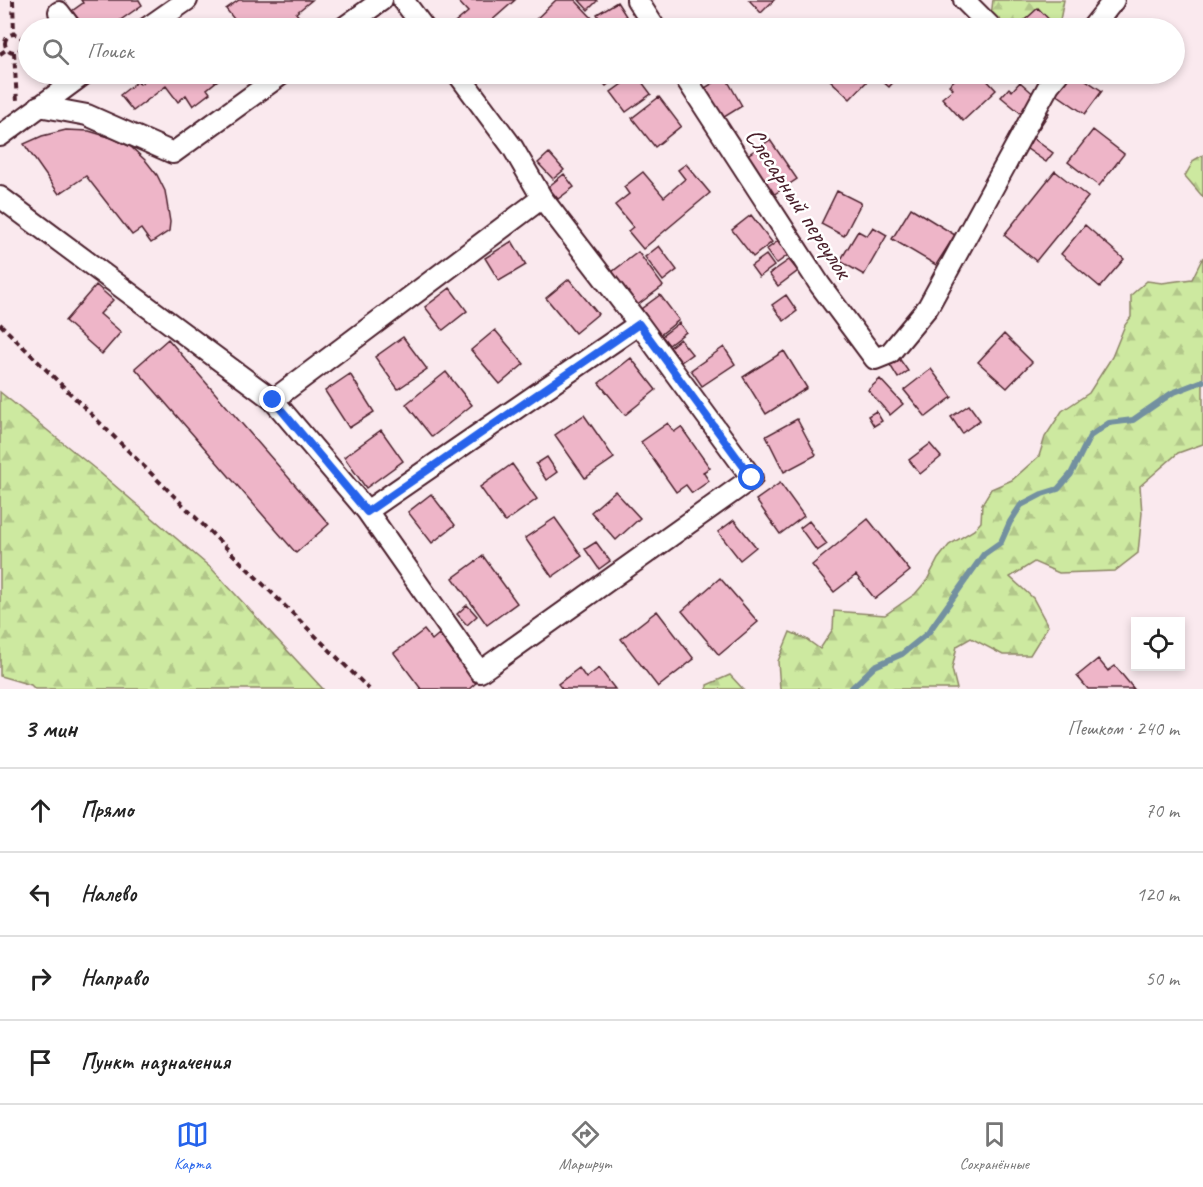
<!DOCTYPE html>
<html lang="ru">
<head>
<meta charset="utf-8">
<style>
  body { margin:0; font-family:Caveat,sans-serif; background:#f2f2f2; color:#222 }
  .controls { position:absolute; right:18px; bottom:18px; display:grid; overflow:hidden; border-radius:0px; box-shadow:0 3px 9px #0003 }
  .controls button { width:54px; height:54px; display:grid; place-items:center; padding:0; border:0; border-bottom:2px solid #e0e0e0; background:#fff; color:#222; font:30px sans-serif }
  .stop { position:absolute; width:18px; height:18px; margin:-14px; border:4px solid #2563eb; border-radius:50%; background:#fff }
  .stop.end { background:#2563eb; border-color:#fff; box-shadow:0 2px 6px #0008 }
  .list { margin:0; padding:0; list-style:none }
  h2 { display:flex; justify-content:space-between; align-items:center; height:78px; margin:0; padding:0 24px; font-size:26px }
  h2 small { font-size:20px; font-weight:400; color:#767676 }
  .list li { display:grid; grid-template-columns:39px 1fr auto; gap:18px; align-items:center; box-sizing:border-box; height:84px; padding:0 24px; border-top:2px solid #e0e0e0 }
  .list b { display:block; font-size:22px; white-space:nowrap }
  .list em { font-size:20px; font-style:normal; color:#767676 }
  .icon { flex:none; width:33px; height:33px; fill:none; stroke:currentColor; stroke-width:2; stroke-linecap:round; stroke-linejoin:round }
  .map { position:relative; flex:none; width:1203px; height:689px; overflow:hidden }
  .search { position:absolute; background:#fff; box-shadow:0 3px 9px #0003; left:18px; right:18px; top:18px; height:66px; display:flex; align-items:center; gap:15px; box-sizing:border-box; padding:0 21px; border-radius:33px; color:#767676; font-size:22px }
  .sheet { height:414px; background:#fff }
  nav { display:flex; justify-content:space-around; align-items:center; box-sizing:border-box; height:84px; border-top:2px solid #e0e0e0; background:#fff; font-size:16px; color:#767676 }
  nav a { display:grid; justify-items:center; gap:3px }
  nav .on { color:#2563eb }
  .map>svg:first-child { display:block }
  .forest { fill:url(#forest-firs); stroke:#8c8466; stroke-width:1.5 }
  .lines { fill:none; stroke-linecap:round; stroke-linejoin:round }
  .stream { stroke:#7390a0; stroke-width:6 }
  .building { fill:#eeb5c8; stroke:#4a1f2b; stroke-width:1.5 }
  .minor-casing { stroke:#4a1f2b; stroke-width:24 }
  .path { stroke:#4a1f2b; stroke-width:4; stroke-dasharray:6 4.5; stroke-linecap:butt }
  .minor { stroke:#fff; stroke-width:20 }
  .route { stroke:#2563eb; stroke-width:8 }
  .labels { text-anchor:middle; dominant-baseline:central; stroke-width:5; stroke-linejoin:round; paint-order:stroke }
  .street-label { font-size:26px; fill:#4a1f2b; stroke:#fff }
</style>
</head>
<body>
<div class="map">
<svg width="1203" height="689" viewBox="0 0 1203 689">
  <defs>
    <pattern id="forest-firs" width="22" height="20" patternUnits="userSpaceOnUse" patternTransform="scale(1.5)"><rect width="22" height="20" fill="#cde9a0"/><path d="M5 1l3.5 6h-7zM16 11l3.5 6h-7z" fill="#b2c78a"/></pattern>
  </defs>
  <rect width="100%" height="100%" fill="#fae9ee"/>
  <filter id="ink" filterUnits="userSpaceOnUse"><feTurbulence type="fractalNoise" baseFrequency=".0167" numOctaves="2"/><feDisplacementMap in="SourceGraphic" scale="12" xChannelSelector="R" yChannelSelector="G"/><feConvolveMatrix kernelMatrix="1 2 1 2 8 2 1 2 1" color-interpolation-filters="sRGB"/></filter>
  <g filter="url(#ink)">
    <path class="forest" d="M993 0H1064L1059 25 1055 28H1000L991 16Z
      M1203 155V197L1185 176 1194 160Z
      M1203 257V444L1178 453 1140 486 1142 513 1138 553 1115 571 1059 573 1034 562 1010 577 1033 598 1048 626 1030 655H1003L971 638 957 646 952 669 957 689H780L778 661 790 632 806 639 820 649 833 629 834 611 885 615 915 594 927 580 938 559 949 545 974 530 981 522 982 504 991 489 1012 480 1039 456 1045 437 1062 411 1089 393 1112 357 1125 325 1131 317V295L1147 281 1162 283 1192 279Z
      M0 392 99 472 212 569 323 689H35L31 685 0 676Z
      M730 675 743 689H707V685Z"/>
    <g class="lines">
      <path class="stream" d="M851 689 875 666 902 654 928 633 984 554 1001 542 1010 522 1021 505 1042 494 1058 489 1071 474 1090 436 1109 423 1133 420 1172 393 1203 381"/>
    </g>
    <path class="building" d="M81 0H139L142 5 109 28H94L92 26 85 28 72 11 83 3Z
      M239 0H312L296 13 303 22 295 28 290 26 287 28H221L234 19 226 9Z
      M457 0H515L488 24 492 27 491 28H449L468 12Z
      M556 0H575L593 19 584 28H533L530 25Z
      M579 0H596L597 1 588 10Z
      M749 0H774L761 13Z
      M617 2 626 16 605 28 597 14Z
      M1038 8 1057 28H1016Z
      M155 74H234L226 80 223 76 207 89 210 93 193 106 186 95 178 102 166 86 133 111 120 95 138 81 140 84Z
      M596 74H621L606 86Z
      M636 74 651 94 626 112 611 92Z
      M835 74H874L850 99 829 79Z
      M874 74H894L898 77 889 87Z
      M961 74 965 77 969 74H981L996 90 963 121 942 98 953 89 949 85Z
      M1064 74H1077L1102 91 1085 114 1052 91Z
      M725 76 742 106 721 119 703 89Z
      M1020 82 1037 97 1023 115 1001 97 1009 88 1012 91Z
      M659 97 681 126 655 147 632 118Z
      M1040 107 1049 113 1035 134 1026 129Z
      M66 130 89 131 112 138 131 147 146 161 157 175 165 191 170 222 169 231 151 243 141 229 132 235 86 176 59 194 24 144 42 136Z
      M1093 130 1124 154 1099 186 1068 162Z
      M1030 136 1053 153 1046 162 1023 146Z
      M770 140 797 179 770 197 743 158Z
      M549 153 564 170 553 179 538 163Z
      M686 164 710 193 643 249 628 231 633 227 615 205 629 194 624 187 643 172 664 197 685 179 678 170Z
      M1055 171 1088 197 1036 261 1004 235Z
      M564 174 574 187 558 199 548 187Z
      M837 191 861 203 844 236 821 224Z
      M911 208 955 235 936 265 892 239Z
      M751 215 772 242 753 257 732 230Z
      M1085 225 1124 259 1100 287 1061 254Z
      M873 227 887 235 864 275 840 261 858 231 867 236Z
      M512 241 526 265 499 281 485 258Z
      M778 241 788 255 776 264 766 250Z
      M659 246 677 270 663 281 645 257Z
      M638 252 663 286 636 306 612 272Z
      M766 255 774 266 759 277 751 266Z
      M789 260 798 271 778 286 769 274Z
      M569 279 598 314 575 333 546 298Z
      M96 285 113 300 100 314 121 332 102 354 65 321Z
      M450 288 467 311 443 330 425 307Z
      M660 295 679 320 660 335 641 309Z
      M786 295 797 311 784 321 772 305Z
      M679 323 686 332 669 345 662 336Z
      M495 330 524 364 500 384 471 350Z
      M1004 334 1032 362 1007 388 978 362Z
      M403 337 427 369 398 389 375 357Z
      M168 339 329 524 296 553 135 368Z
      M680 339 692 354 681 362 670 347Z
      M724 347 735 364 702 386 691 370Z
      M784 351 807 388 766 414 743 377Z
      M896 354 908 371 898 378 887 360Z
      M631 358 656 390 625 415 599 383Z
      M931 369 952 397 926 417 904 390Z
      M446 372 472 405 432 437 406 404Z
      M350 374 374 412 349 428 325 391Z
      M880 379 903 404 890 415 868 390Z
      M969 405 980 420 962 433 951 417Z
      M876 411 882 421 874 426 868 416Z
      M584 415 614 458 585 478 555 435Z
      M797 419 816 455 784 472 766 436Z
      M668 423 674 432 681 427 710 468 703 472 709 481 692 493 686 485 676 492 641 442Z
      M381 430 403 461 366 488 344 457Z
      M930 444 941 457 920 474 909 460Z
      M547 457 557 472 546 480 536 464Z
      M512 464 537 499 505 522 480 487Z
      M780 483 804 516 780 534 756 500Z
      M615 491 640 518 616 540 591 512Z
      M431 494 455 525 432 543 408 512Z
      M555 518 582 556 552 577 525 538Z
      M868 519 910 571 875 599 856 575 834 592 812 565Z
      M734 520 756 547 740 560 718 532Z
      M809 521 827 544 817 551 800 528Z
      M596 542 610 561 599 569 585 549Z
      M483 556 517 603 487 625 453 578Z
      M720 578 758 622 719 655 682 611Z
      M467 605 477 616 467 625 457 614Z
      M657 611 694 659 658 687 621 639Z
      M424 630 432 640 439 634 476 683 469 689H421L394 653Z
      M1098 659 1108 671 1115 666 1134 689H1088L1077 676Z
      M579 668 586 678 599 668 615 689H562L558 684Z"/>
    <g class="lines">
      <defs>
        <path id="minor" d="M403 0 424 28
          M637 0 655 28
          M964 0 992 28
          M59 12 71 28
          M147 28 187 0
          M343 28 382 0
          M1092 28 1114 0
          M683 74 820 285 875 359 890 353 928 307 1049 85 1058 74
          M39 106 87 115 173 153 282 74
          M0 136 84 74
          M0 197 273 400 367 511 480 672 752 478 639 324 542 198 513 148 458 74
          M273 400 542 198
          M367 511 639 324"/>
      </defs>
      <use href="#minor" class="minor-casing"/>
      <path class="path" d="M13 0 14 35
        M35 28 44 22
        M5 43a9 9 0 1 1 18 0a9 9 0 1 1-18 0Z
        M22 47 28 49
        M14 52 17 102
        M0 54 7 49
        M0 324 369 689"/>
      <use href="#minor" class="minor"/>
    </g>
  </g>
  <g class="lines" filter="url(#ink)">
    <path class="route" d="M273 400 367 512 639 324 752 478"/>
  </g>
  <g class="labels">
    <g class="street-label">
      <text transform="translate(799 203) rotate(57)">Слесарный переулок</text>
    </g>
  </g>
</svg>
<div class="controls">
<button><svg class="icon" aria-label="locate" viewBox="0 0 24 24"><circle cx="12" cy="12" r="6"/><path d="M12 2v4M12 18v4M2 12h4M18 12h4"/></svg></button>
</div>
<div class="stop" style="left:752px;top:478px"></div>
<div class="stop end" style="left:273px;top:400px"></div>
<div class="search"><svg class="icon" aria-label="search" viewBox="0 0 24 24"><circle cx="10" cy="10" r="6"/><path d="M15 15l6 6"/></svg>Поиск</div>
</div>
<section class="sheet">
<h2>3 мин<small>Пешком · 240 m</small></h2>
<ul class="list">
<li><svg class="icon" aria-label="ahead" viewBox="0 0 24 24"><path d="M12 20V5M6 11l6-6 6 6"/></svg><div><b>Прямо</b></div><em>70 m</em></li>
<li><svg class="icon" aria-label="left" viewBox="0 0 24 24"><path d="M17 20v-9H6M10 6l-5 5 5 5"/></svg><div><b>Налево</b></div><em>120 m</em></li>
<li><svg class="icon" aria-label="right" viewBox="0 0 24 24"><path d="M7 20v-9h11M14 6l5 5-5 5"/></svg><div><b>Направо</b></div><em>50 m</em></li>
<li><svg class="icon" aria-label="arrive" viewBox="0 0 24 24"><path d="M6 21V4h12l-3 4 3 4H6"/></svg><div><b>Пункт назначения</b></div></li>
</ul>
</section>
<nav>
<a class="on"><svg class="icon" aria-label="map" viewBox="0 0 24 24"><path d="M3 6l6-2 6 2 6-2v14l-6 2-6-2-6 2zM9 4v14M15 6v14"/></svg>Карта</a>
<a><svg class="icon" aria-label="directions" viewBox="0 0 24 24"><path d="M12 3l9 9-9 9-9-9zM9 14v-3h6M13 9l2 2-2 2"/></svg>Маршрут</a>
<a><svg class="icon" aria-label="saved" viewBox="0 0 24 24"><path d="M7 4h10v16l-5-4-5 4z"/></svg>Сохранённые</a>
</nav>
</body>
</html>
